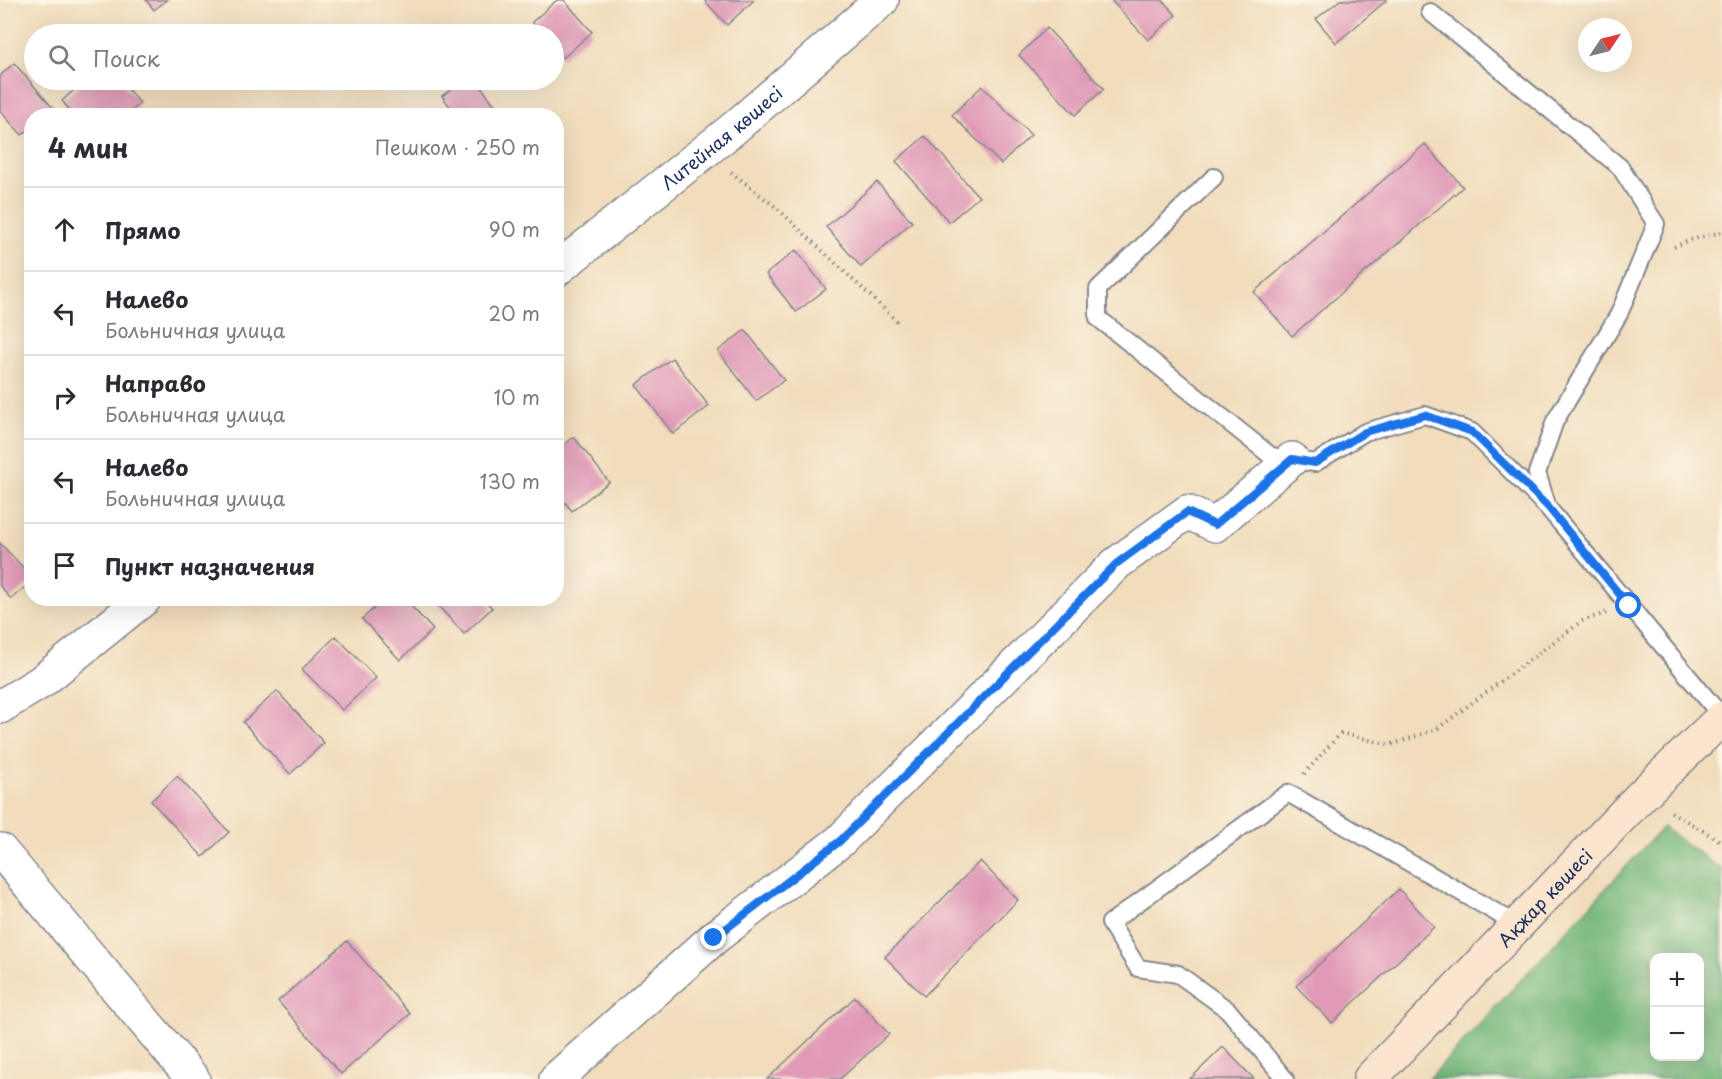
<!DOCTYPE html>
<html lang="ru">
<head>
<meta charset="utf-8">
<style>
  body { margin:0; font-family:"Playpen Sans",sans-serif; background:#f7f7f7; color:#2b2b33 }
  .controls { position:absolute; right:18px; bottom:18px; display:grid; overflow:hidden; border-radius:12px; box-shadow:0 6px 24px #0002 }
  .controls button { width:54px; height:54px; display:grid; place-items:center; padding:0; border:0; border-bottom:2px solid #e1e1e2; background:#fff; color:#2b2b33; font:30px sans-serif }
  .compass { position:absolute; left:1578px; top:18px; width:54px; height:54px; border-radius:50%; background:#fff; box-shadow:0 6px 24px #0002; rotate:55deg }
  .stop { position:absolute; width:18px; height:18px; margin:-14px; border:4px solid #1a73e8; border-radius:50%; background:#fff }
  .stop.end { background:#1a73e8; border-color:#fff; box-shadow:0 2px 6px #0008 }
  .list { margin:0; padding:0; list-style:none }
  h2 { display:flex; justify-content:space-between; align-items:center; height:78px; margin:0; padding:0 24px; font-size:26px }
  h2 small { font-size:20px; font-weight:400; color:#7c7c81 }
  .list li { display:grid; grid-template-columns:39px 1fr auto; gap:18px; align-items:center; box-sizing:border-box; height:84px; padding:0 24px; border-top:2px solid #e1e1e2 }
  .list b { display:block; font-size:22px; white-space:nowrap }
  .list p { margin:0; font-size:20px; white-space:nowrap; color:#7c7c81 }
  .list em { font-size:20px; font-style:normal; color:#7c7c81 }
  .icon { flex:none; width:33px; height:33px; fill:none; stroke:currentColor; stroke-width:2; stroke-linecap:round; stroke-linejoin:round }
  .map { position:relative; flex:none; width:1722px; height:1079px; overflow:hidden }
  .search { position:absolute; background:#fff; box-shadow:0 6px 24px #0002; left:24px; top:24px; width:540px; height:66px; display:flex; align-items:center; gap:15px; box-sizing:border-box; padding:0 21px; border-radius:33px; color:#7c7c81; font-size:22px }
  .panel { position:absolute; background:#fff; box-shadow:0 6px 24px #0002; left:24px; top:108px; width:540px; height:498px; border-radius:24px }
  .map>svg:first-child { display:block }
  .forest { fill:#72b578; stroke:#46726b; stroke-width:1.5; fill-rule:evenodd }
  .building { fill:#e09ab7 }
  .lines { fill:none; stroke-linecap:round; stroke-linejoin:round }
  .lane-casing { stroke:#86868c; stroke-width:20 }
  .street-casing { stroke:#86868c; stroke-width:36 }
  .secondary-casing { stroke:#86868c; stroke-width:36 }
  .path { stroke:#86868c; stroke-width:4; stroke-dasharray:1.5 4.5; stroke-linecap:butt }
  .lane { stroke:#fff; stroke-width:16 }
  .street { stroke:#fff; stroke-width:33 }
  .secondary { stroke:#fbe5cf; stroke-width:33 }
  .route { stroke:#1a73e8; stroke-width:8 }
  .labels { text-anchor:middle; dominant-baseline:central; stroke-width:6; stroke-linejoin:round; paint-order:stroke }
  .street-label { font-size:18px; fill:#1b2f5e; stroke:#fcf5e5 }
</style>
</head>
<body>
<div class="map">
<svg width="1722" height="1079" viewBox="0 0 1722 1079">
  <rect width="100%" height="100%" fill="#fcf5e5"/>
  <filter id="ink" filterUnits="userSpaceOnUse"><feTurbulence type="fractalNoise" baseFrequency=".0167" numOctaves="2"/><feDisplacementMap in="SourceGraphic" scale="12" xChannelSelector="R" yChannelSelector="G"/><feConvolveMatrix kernelMatrix="1 2 1 2 8 2 1 2 1" color-interpolation-filters="sRGB"/></filter>
  <filter id="wash" filterUnits="userSpaceOnUse"><feTurbulence type="fractalNoise" baseFrequency=".008" numOctaves="4" result="noise"/><feDisplacementMap in="SourceGraphic" scale="24" xChannelSelector="R" yChannelSelector="G"/><feGaussianBlur stdDeviation="1.35" result="paint"/><feColorMatrix in="noise" values="0 0 0 0 0 0 0 0 0 0 0 0 0 0 0 0 0 1.4 0 .05"/><feComposite in="paint" operator="in"/></filter>
  <g filter="url(#wash)">
    <rect width="100%" height="100%" fill="#f1dcbb"/>
    <path class="forest" d="M1663 827 1722 870V1079H1429ZM1654 958H1700V1056H1654Z"/>
    <g id="blocks">
      <path class="building" d="M146 0H167L154 10Z
        M557 0H564L592 32 563 58 554 47V34H543L532 22Z
        M704 0H754L727 25Z
        M1111 0H1162L1176 15 1148 40Z
        M1340 0H1387L1336 43 1316 19Z
        M1047 28 1104 89 1075 115 1019 55Z
        M14 63 53 108 44 116H32V127L22 135 0 111V76Z
        M85 80H119L140 103 127 116H75L62 101Z
        M464 80H476L503 116H457L442 96Z
        M982 86 1031 135 1001 164 952 115Z
        M925 136 979 197 949 222 896 161Z
        M1425 144 1463 187 1292 336 1254 292Z
        M877 182 912 222 861 267 826 227Z
        M796 250 826 289 796 312 766 274Z
        M745 330 784 380 756 401 718 351Z
        M672 358 709 406 673 434 636 385Z
        M574 437 609 482 572 511 556 492V451Z
        M0 543 32 577V581L11 599 0 586Z
        M385 598H404L433 630 400 660 362 619Z
        M431 598H483L492 608 464 634Z
        M336 636 376 678 342 710 302 669Z
        M277 691 324 743 290 774 243 722Z
        M177 776 229 832 203 857 151 801Z
        M980 861 1018 900 924 996 885 957Z
        M1399 889 1434 927 1332 1023 1296 986Z
        M347 941 410 1014 341 1074 278 1001Z
        M855 997 889 1034 840 1079H767Z
        M1223 1047 1254 1079H1190Z"/>
    </g>
  </g>
  <g filter="url(#ink)">
    <use href="#blocks" fill-opacity="0" stroke="#86868c" stroke-width="1.5"/>
    <g class="lines">
      <defs>
        <path id="lane" d="M1430 12 1620 167 1656 224 1619 314 1555 421 1537 473 1548 508 1722 717
          M1214 177 1098 289V318L1271 456 1315 463 1365 432 1425 415 1472 432 1545 505
          M1285 1079 1228 1010 1178 974 1138 968 1110 923 1288 793 1518 925"/>
        <g id="street">
          <path id="s1" d="M556 270 733 129 882 0"/>
          <path d="M0 707 41 682 145 598"/>
          <path d="M0 850 193 1079"/>
          <path d="M556 1079 714 938 840 841 1116 564 1187 512 1215 525 1292 459"/>
        </g>
        <g id="secondary">
          <path id="s2" d="M1370 1079 1642 795 1722 718"/>
        </g>
      </defs>
      <use href="#lane" class="lane-casing"/>
      <use href="#street" class="street-casing"/>
      <use href="#secondary" class="secondary-casing"/>
      <path class="path" d="M731 172 778 209 899 323
        M1674 247 1690 240 1722 232
        M1304 774 1341 733 1390 745 1437 729 1582 621 1606 613
        M1671 812 1722 842"/>
      <use href="#lane" class="lane"/>
      <use href="#street" class="street"/>
      <use href="#secondary" class="secondary"/>
    </g>
  </g>
  <g class="lines" filter="url(#ink)">
    <path class="route" d="M714 938 840 841 1116 564 1187 512 1215 525 1292 459 1315 463 1365 432 1425 415 1472 432 1548 507 1629 606"/>
  </g>
  <g class="labels">
    <g class="street-label">
      <text stroke="none"><textPath href="#s1" startOffset="212">Литейная көшесі</textPath></text>
      <text stroke="none"><textPath href="#s2" startOffset="252">Ақжар көшесі</textPath></text>
    </g>
  </g>
</svg>
<div class="controls">
<button>+</button>
<button>−</button>
</div>
<svg class="compass" viewBox="-18 -18 36 36"><path d="M0-13l5 13h-10z" fill="#e53935"/><path d="M0 13l5-13h-10z" fill="#7c7c81"/></svg>
<div class="stop" style="left:1629px;top:606px"></div>
<div class="stop end" style="left:714px;top:938px"></div>
<div class="search"><svg class="icon" aria-label="search" viewBox="0 0 24 24"><circle cx="10" cy="10" r="6"/><path d="M15 15l6 6"/></svg>Поиск</div>
<section class="panel">
<h2>4 мин<small>Пешком · 250 m</small></h2>
<ul class="list">
<li><svg class="icon" aria-label="ahead" viewBox="0 0 24 24"><path d="M12 20V5M6 11l6-6 6 6"/></svg><div><b>Прямо</b></div><em>90 m</em></li>
<li><svg class="icon" aria-label="left" viewBox="0 0 24 24"><path d="M17 20v-9H6M10 6l-5 5 5 5"/></svg><div><b>Налево</b><p>Больничная улица</p></div><em>20 m</em></li>
<li><svg class="icon" aria-label="right" viewBox="0 0 24 24"><path d="M7 20v-9h11M14 6l5 5-5 5"/></svg><div><b>Направо</b><p>Больничная улица</p></div><em>10 m</em></li>
<li><svg class="icon" aria-label="left" viewBox="0 0 24 24"><path d="M17 20v-9H6M10 6l-5 5 5 5"/></svg><div><b>Налево</b><p>Больничная улица</p></div><em>130 m</em></li>
<li><svg class="icon" aria-label="arrive" viewBox="0 0 24 24"><path d="M6 21V4h12l-3 4 3 4H6"/></svg><div><b>Пункт назначения</b></div></li>
</ul>
</section>
</div>
</body>
</html>
